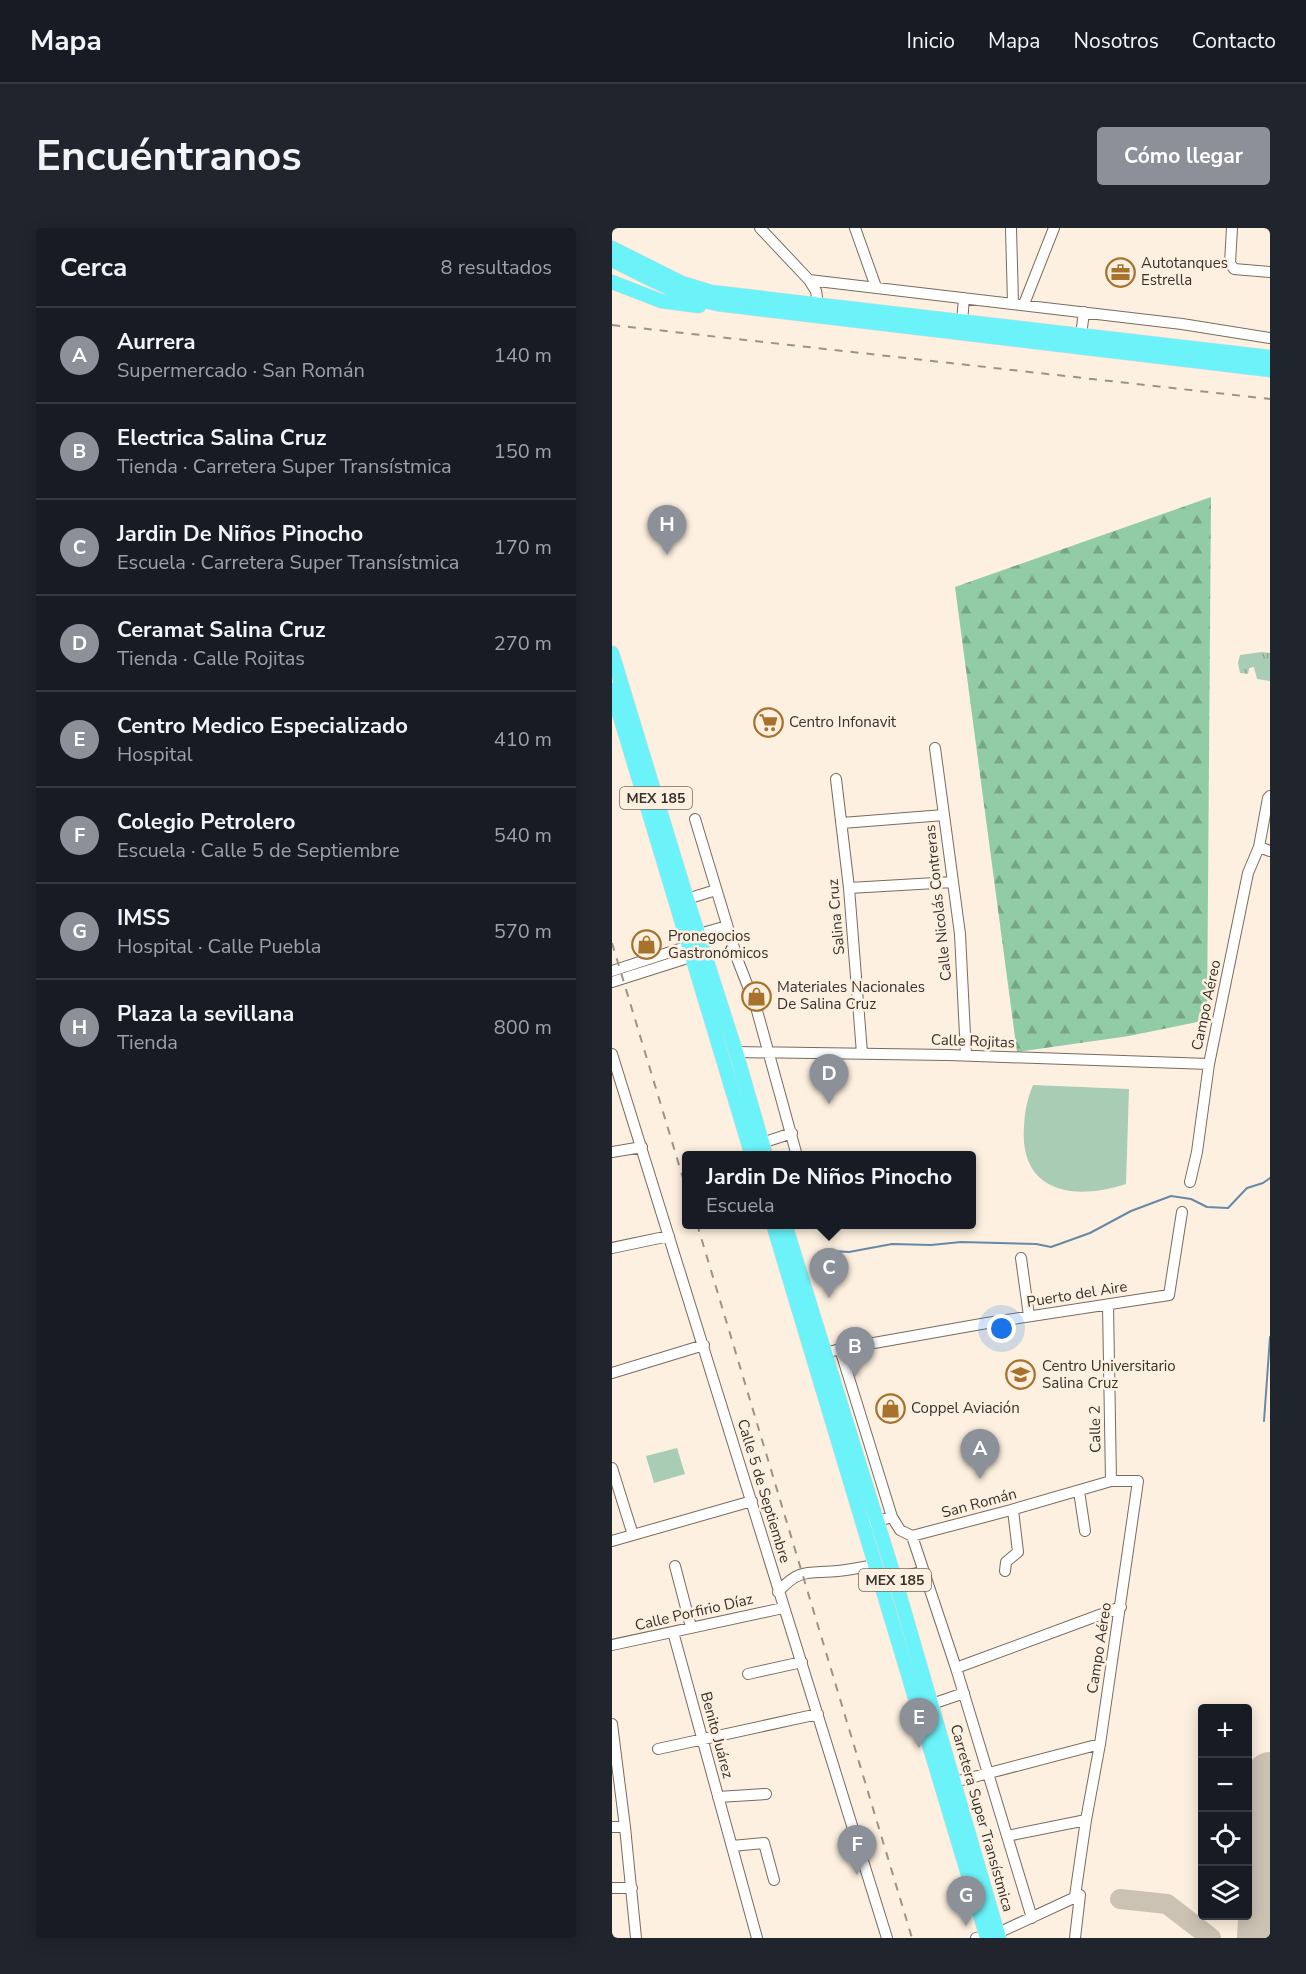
<!DOCTYPE html>
<html lang="es">
<head>
<meta charset="utf-8">
<style>
  body { margin:0; font-family:"Nunito Sans",sans-serif; background:#20242c; color:#f1f3f6 }
  .controls { position:absolute; right:18px; bottom:18px; display:grid; overflow:hidden; border-radius:6px; box-shadow:0 3px 15px #0003 }
  .controls button { width:54px; height:54px; display:grid; place-items:center; padding:0; border:0; border-bottom:2px solid #363941; background:#171b24; color:#f1f3f6; font:30px sans-serif }
  .you { position:absolute; left:390px; top:1101px; width:21px; height:21px; margin:-15px; border:4px solid #fff; border-radius:50%; background:#1a73e8; box-shadow:0 0 0 9px #1a73e833 }
  .badge { display:grid; place-items:center; width:39px; height:39px; border-radius:50%; background:#8c9099; color:#fff; font-size:20px; font-weight:700 }
  .pin { position:absolute; translate:-50% -50px; filter:drop-shadow(0 2px 3px #0008) }
  .pin::after { content:''; position:absolute; top:32px; width:21px; height:18px; background:inherit; clip-path:polygon(0 0,100% 0,50% 100%) }
  .popup { position:absolute; left:70px; top:923px; width:294px; height:78px; box-sizing:border-box; display:grid; place-content:center; border-radius:6px; background:#171b24; filter:drop-shadow(0 2px 4px #0005); font-size:20px; white-space:nowrap; color:#9ea1a6 }
  .popup b { font-size:22px; color:#f1f3f6 }
  .popup::after { content:''; position:absolute; left:50%; top:100%; margin-left:-12px; border:12px solid transparent; border-top-color:#171b24 }
  .list { margin:0; padding:0; list-style:none }
  h2 { display:flex; justify-content:space-between; align-items:center; height:78px; margin:0; padding:0 24px; font-size:26px }
  h2 small { font-size:20px; font-weight:400; color:#9ea1a6 }
  .list li { display:grid; grid-template-columns:39px 1fr auto; gap:18px; align-items:center; box-sizing:border-box; height:96px; padding:0 24px; border-top:2px solid #363941 }
  .list b { display:block; font-size:22px; white-space:nowrap }
  .list p { margin:0; font-size:20px; white-space:nowrap; color:#9ea1a6 }
  .list em { font-size:20px; font-style:normal; color:#9ea1a6 }
  .icon { flex:none; width:33px; height:33px; fill:none; stroke:currentColor; stroke-width:2; stroke-linecap:round; stroke-linejoin:round }
  .map { position:relative; flex:none; width:658px; height:1710px; overflow:hidden; border-radius:6px }
  header { display:flex; align-items:center; gap:36px; box-sizing:border-box; height:84px; padding:0 30px; background:#171b24; border-bottom:2px solid #363941 }
  header strong { font-size:28px }
  nav { display:flex; gap:33px; margin-inline-start:auto; font-size:21px }
  .intro { display:flex; align-items:center; justify-content:space-between; box-sizing:border-box; height:144px; padding:0 36px }
  h1 { margin:0; font-size:42px }
  .button { padding:15px 27px; border-radius:6px; background:#8c9099; color:#fff; font-size:21px; font-weight:700 }
  main { display:flex; gap:36px; padding:0 36px }
  aside { flex:1; background:#171b24; border-radius:6px; box-shadow:0 3px 15px #0003 }
  .map>svg:first-child { display:block }
  .grass { fill:url(#grass-tufts) }
  .forest { fill:url(#forest-firs) }
  .garden { fill:#a9ccb4 }
  .lines { fill:none; stroke-linecap:round; stroke-linejoin:round }
  .stream { stroke:#6789a5; stroke-width:2 }
  .taxiway { stroke:#ccc2b4; stroke-width:20 }
  .runway { stroke:#ccc2b4; stroke-width:48 }
  .minor-casing { stroke:#776c5e; stroke-width:12 }
  .major-casing { stroke:#dbdad9; stroke-width:15 }
  .minor { stroke:#fff; stroke-width:10 }
  .major { stroke:#6cf3f9; stroke-width:14 }
  .rail { stroke:#9c9387; stroke-width:2; stroke-dasharray:8 8; stroke-linecap:butt }
  .labels { text-anchor:middle; dominant-baseline:central; stroke-width:5; stroke-linejoin:round; paint-order:stroke }
  .shield { fill:#fdf0e0; stroke:#726b61; stroke-width:1.5 }
  .shield-label { font-size:14px; font-weight:bold; fill:#37322b }
  .poi-label { font-size:15px; fill:#37322b; stroke:#fdf0e0; text-anchor:start }
  .street-label { font-size:15px; fill:#37322b; stroke:#fdf0e0 }
</style>
</head>
<body>
<header>
<strong>Mapa</strong>
<nav><a>Inicio</a><a>Mapa</a><a>Nosotros</a><a>Contacto</a></nav>
</header>
<div class="intro"><h1>Encuéntranos</h1><a class="button">Cómo llegar</a></div>
<main>
<aside>
<h2>Cerca<small>8 resultados</small></h2>
<ul class="list">
<li><span class="badge">A</span><div><b>Aurrera</b><p>Supermercado · San Román</p></div><em>140 m</em></li>
<li><span class="badge">B</span><div><b>Electrica Salina Cruz</b><p>Tienda · Carretera Super Transístmica</p></div><em>150 m</em></li>
<li><span class="badge">C</span><div><b>Jardin De Niños Pinocho</b><p>Escuela · Carretera Super Transístmica</p></div><em>170 m</em></li>
<li><span class="badge">D</span><div><b>Ceramat Salina Cruz</b><p>Tienda · Calle Rojitas</p></div><em>270 m</em></li>
<li><span class="badge">E</span><div><b>Centro Medico Especializado</b><p>Hospital</p></div><em>410 m</em></li>
<li><span class="badge">F</span><div><b>Colegio Petrolero</b><p>Escuela · Calle 5 de Septiembre</p></div><em>540 m</em></li>
<li><span class="badge">G</span><div><b>IMSS</b><p>Hospital · Calle Puebla</p></div><em>570 m</em></li>
<li><span class="badge">H</span><div><b>Plaza la sevillana</b><p>Tienda</p></div><em>800 m</em></li>
</ul>
</aside>
<div class="map">
<svg width="658" height="1710" viewBox="0 0 658 1710">
  <defs>
    <pattern id="grass-tufts" width="24" height="20" patternUnits="userSpaceOnUse" patternTransform="scale(1.5)"><rect width="24" height="20" fill="#a9ccb4"/><path d="M3 7l-1-3M5 7V3M7 7l1-3M15 17l-1-3M17 17v-4M19 17l1-3" fill="none" stroke="#8aa693"/></pattern>
    <pattern id="forest-firs" width="22" height="20" patternUnits="userSpaceOnUse" patternTransform="scale(1.5)"><rect width="22" height="20" fill="#91cca6"/><path d="M5 1l3.5 6h-7zM16 11l3.5 6h-7z" fill="#77a687"/></pattern>
  </defs>
  <rect width="100%" height="100%" fill="#fdf0e0"/>
  <path class="grass" d="M650 424 658 425V453L645 451 642 439 637 440 636 446 628 445 626 435 628 427Z"/>
  <path class="forest" d="M599 269 595 792 517 808 405 824 343 359Z"/>
  <path class="garden" d="M421 857 517 861 514 956C462 973 407 965 412 898 413 883 415 871 421 857Z
    M65 1220 73 1246 42 1255 34 1228Z"/>
  <g class="lines">
    <path class="stream" d="M221 1023 237 1024 280 1016 319 1017 349 1014 424 1016 439 1019 478 1005 519 983 559 968 579 971 595 979 616 980 635 960 651 955 658 950
      M652 1193 658 1109"/>
    <path class="taxiway" d="M508 1671 555 1676 599 1710"/>
    <path class="runway" d="M649 1710 658 1548"/>
    <defs>
      <path id="minor" d="M148 0 197 52 204 63 207 83
        M243 0 264 59
        M399 0 401 75
        M620 0 618 35 622 41 658 44
        M197 52 570 96 658 110
        M412 76 442 0
        M350 94 352 70
        M469 107 472 84
        M323 520 348 706 354 827
        M224 551 237 660 250 825
        M83 591 126 733 144 779 185 928
        M230 595 332 587
        M647 619 656 570 658 568
        M237 660 341 654
        M75 671 104 662
        M87 706 115 698
        M0 743 83 716
        M0 754 85 727
        M124 824 336 827 597 836
        M0 826 275 1710
        M150 915 180 905
        M0 924 30 919
        M578 954 585 924 597 836 636 645 647 619 658 623
        M0 1020 57 1008
        M409 1030 417 1088
        M496 1077 499 1253
        M228 1121 280 1289
        M206 1127 228 1121 375 1095 557 1067 570 984
        M0 1145 92 1117
        M0 1240 21 1307
        M467 1263 473 1303
        M259 1295 280 1289 288 1302 300 1308 399 1282 499 1253H526L488 1516 474 1592 463 1668
        M300 1308 344 1440 420 1690
        M0 1313 140 1273
        M63 1338 79 1399
        M393 1343 394 1334 406 1324 401 1282
        M283 1351 312 1343
        M166 1364C188 1339 198 1346 226 1343 238 1342 250 1339 263 1337
        M61 1404 145 1710
        M0 1417 171 1380
        M344 1440 509 1379
        M136 1446 190 1434
        M320 1476 352 1465
        M0 1496 13 1599 24 1710
        M46 1521 206 1486
        M335 1556 488 1516
        M106 1569 154 1566
        M0 1599H13
        M395 1608 474 1592
        M120 1618 152 1615 162 1652
        M0 1660H20
        M364 1710 386 1705 468 1667 463 1710"/>
      <path id="major" d="M0 20 70 55 99 64 658 129
        M0 32C34 49 68 68 105 76L658 142
        M0 54 49 73 87 78
        M0 425 75 671 124 824 154 928
        M0 462 140 928
        M161 996 375 1710
        M173 996 283 1351 387 1710"/>
    </defs>
    <use href="#minor" class="minor-casing"/>
    <use href="#major" class="major-casing"/>
    <use href="#minor" class="minor"/>
    <use href="#major" class="major"/>
    <path class="rail" d="M0 97 658 171
      M0 715 74 960
      M85 996 300 1710"/>
  </g>
  <defs>
    <symbol id="office-ring" viewBox="-11 -11 22 22"><circle r="9.5" fill="#fdf0e0" stroke="#a7722c" stroke-width="1.5"/><path d="M-6-3h4V-5.5h4V-3h4V5H-6ZM-1-4.5V-3h2v-1.5ZM-6 0V1H6V0Z" fill="#a7722c"/></symbol>
    <symbol id="supermarket-ring" viewBox="-11 -11 22 22"><circle r="9.5" fill="#fdf0e0" stroke="#a7722c" stroke-width="1.5"/><path d="M-6-5.5h2.5l.6 2H6L4.5 2H-2.5L-4.4-4H-6ZM-1.5 3.2a1.3 1.3 0 1 0 .1 0ZM3 3.2a1.3 1.3 0 1 0 .1 0Z" fill="#a7722c"/></symbol>
    <symbol id="shop-ring" viewBox="-11 -11 22 22"><circle r="9.5" fill="#fdf0e0" stroke="#a7722c" stroke-width="1.5"/><path d="M-5-2.5h2.3a2.7 3.5 0 0 1 5.4 0H5L5.5 6h-11ZM-1.5-2.5h3a1.5 2.3 0 0 0-3 0Z" fill="#a7722c"/></symbol>
    <symbol id="school-ring" viewBox="-11 -11 22 22"><circle r="9.5" fill="#fdf0e0" stroke="#a7722c" stroke-width="1.5"/><path d="M0-5L7-2L0 1L-7-2ZM-4 1L0 2.5L4 1V4Q0 6-4 4Z" fill="#a7722c"/></symbol>
  </defs>
  <g fill-rule="evenodd">
    <use href="#office-ring" x="492" y="28" width="33" height="33"/>
    <use href="#supermarket-ring" x="140" y="478" width="33" height="33"/>
    <use href="#shop-ring" x="18" y="700" width="33" height="33"/>
    <use href="#shop-ring" x="128" y="752" width="33" height="33"/>
    <use href="#school-ring" x="392" y="1130" width="33" height="33"/>
    <use href="#shop-ring" x="262" y="1164" width="33" height="33"/>
  </g>
  <g class="labels">
    <g class="shield">
      <rect x="8" y="559" width="72" height="22" rx="4.5"/>
      <rect x="247" y="1341" width="72" height="22" rx="4.5"/>
    </g>
    <g class="shield-label">
      <text x="44" y="570">MEX 185</text>
      <text x="283" y="1352">MEX 185</text>
    </g>
    <g class="poi-label">
      <text x="529" y="35">Autotanques<tspan x="529" dy="17">Estrella</tspan></text>
      <text x="177" y="494">Centro Infonavit</text>
      <text x="56" y="708">Pronegocios<tspan x="56" dy="17">Gastronómicos</tspan></text>
      <text x="165" y="759">Materiales Nacionales<tspan x="165" dy="17">De Salina Cruz</tspan></text>
      <text x="430" y="1138">Centro Universitario<tspan x="430" dy="17">Salina Cruz</tspan></text>
      <text x="299" y="1180">Coppel Aviación</text>
    </g>
    <g class="street-label">
      <text transform="translate(326 675) rotate(-96)">Calle Nicolás Contreras</text>
      <text transform="translate(224 689) rotate(-95)">Salina Cruz</text>
      <text transform="translate(594 777) rotate(-78)">Campo Aéreo</text>
      <text transform="translate(361 813) rotate(2)">Calle Rojitas</text>
      <text transform="translate(465 1066) rotate(-9)">Puerto del Aire</text>
      <text transform="translate(483 1201) rotate(-91)">Calle 2</text>
      <text transform="translate(152 1263) rotate(73)">Calle 5 de Septiembre</text>
      <text transform="translate(367 1275) rotate(-15)">San Román</text>
      <text transform="translate(82 1384) rotate(-13)">Calle Porfirio Díaz</text>
      <text transform="translate(487 1420) rotate(-81)">Campo Aéreo</text>
      <text transform="translate(105 1507) rotate(75)">Benito Juárez</text>
      <text transform="translate(370 1590) rotate(74)">Carretera Super Transístmica</text>
    </g>
  </g>
</svg>
<div class="controls">
<button>+</button>
<button>−</button>
<button><svg class="icon" aria-label="locate" viewBox="0 0 24 24"><circle cx="12" cy="12" r="6"/><path d="M12 2v4M12 18v4M2 12h4M18 12h4"/></svg></button>
<button><svg class="icon" aria-label="layers" viewBox="0 0 24 24"><path d="M12 4l9 5-9 5-9-5zM3 14l9 5 9-5"/></svg></button>
</div>
<div class="you"></div>
<div class="pin badge" style="left:368px;top:1251px">A</div>
<div class="pin badge" style="left:243px;top:1149px">B</div>
<div class="pin badge" style="left:217px;top:1070px">C</div>
<div class="popup"><b>Jardin De Niños Pinocho</b>Escuela</div>
<div class="pin badge" style="left:217px;top:876px">D</div>
<div class="pin badge" style="left:307px;top:1520px">E</div>
<div class="pin badge" style="left:245px;top:1647px">F</div>
<div class="pin badge" style="left:354px;top:1698px">G</div>
<div class="pin badge" style="left:55px;top:327px">H</div>
</div>
</main>
</body>
</html>
